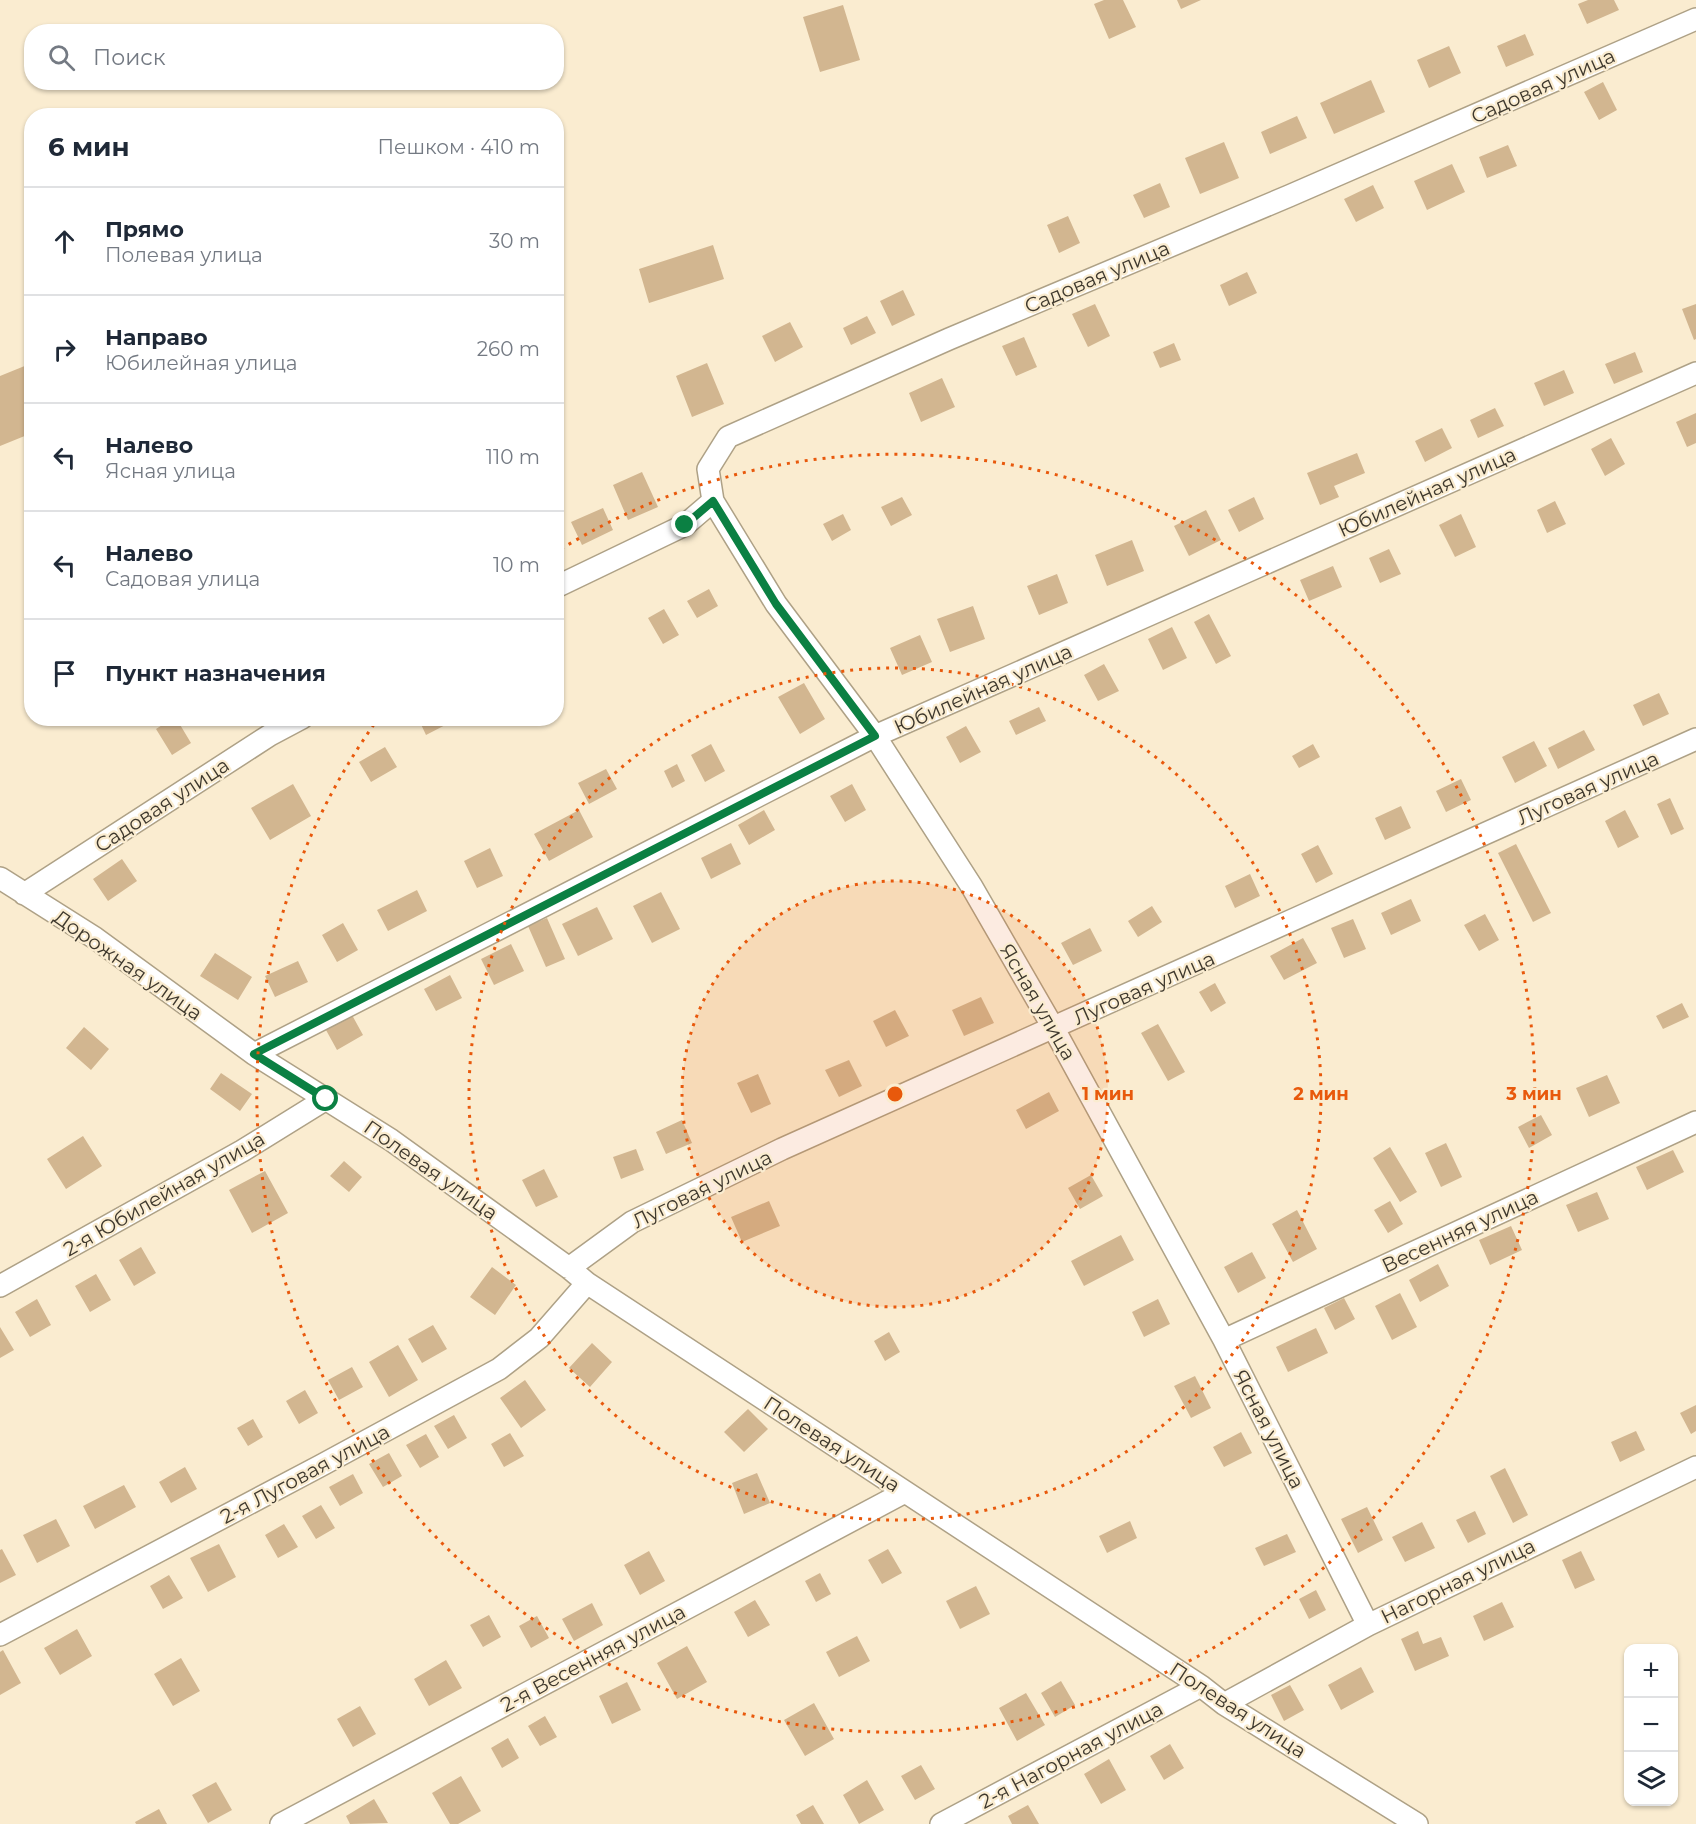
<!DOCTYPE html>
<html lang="ru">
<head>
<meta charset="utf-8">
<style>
  body { margin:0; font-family:Montserrat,sans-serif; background:#f2f2f3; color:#1f2937 }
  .controls { position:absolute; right:18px; bottom:18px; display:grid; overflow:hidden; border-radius:12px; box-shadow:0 2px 4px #0004 }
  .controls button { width:54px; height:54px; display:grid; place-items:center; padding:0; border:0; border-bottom:2px solid #e0e1e3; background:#fff; color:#1f2937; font:30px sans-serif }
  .stop { position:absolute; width:18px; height:18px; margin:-14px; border:4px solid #0b8043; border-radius:50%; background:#fff }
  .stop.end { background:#0b8043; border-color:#fff; box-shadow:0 2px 6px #0008 }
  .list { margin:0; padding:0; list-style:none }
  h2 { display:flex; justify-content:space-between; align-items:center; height:78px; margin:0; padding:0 24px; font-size:26px }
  h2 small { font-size:20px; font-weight:400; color:#747a83 }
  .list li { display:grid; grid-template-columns:39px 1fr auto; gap:18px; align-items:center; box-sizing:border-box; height:108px; padding:0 24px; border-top:2px solid #e0e1e3 }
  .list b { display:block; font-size:22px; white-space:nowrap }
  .list p { margin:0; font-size:20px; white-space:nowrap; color:#747a83 }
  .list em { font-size:20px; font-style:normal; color:#747a83 }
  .icon { flex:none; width:33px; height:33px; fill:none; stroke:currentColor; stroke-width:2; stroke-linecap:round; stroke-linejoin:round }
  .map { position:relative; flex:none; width:1696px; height:1824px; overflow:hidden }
  .search { position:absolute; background:#fff; box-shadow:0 2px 4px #0004; left:24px; top:24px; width:540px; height:66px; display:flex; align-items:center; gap:15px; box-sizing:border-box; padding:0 21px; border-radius:24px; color:#747a83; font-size:22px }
  .panel { position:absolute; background:#fff; box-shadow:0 2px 4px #0004; left:24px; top:108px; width:540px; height:618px; border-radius:24px }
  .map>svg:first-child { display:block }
  .building { fill:#d2b690 }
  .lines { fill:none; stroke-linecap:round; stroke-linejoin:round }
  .minor-casing { stroke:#aea186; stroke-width:24 }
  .minor { stroke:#fff; stroke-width:21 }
  .route { stroke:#0b8043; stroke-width:8 }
  .ring { fill:none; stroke:#e8590c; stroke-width:3; stroke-dasharray:3 6 }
  .labels { text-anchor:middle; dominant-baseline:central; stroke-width:4.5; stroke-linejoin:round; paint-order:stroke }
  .street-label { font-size:20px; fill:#3e382d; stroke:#faecd0 }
  .centre { fill:#e8590c; stroke:#faecd0; stroke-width:3 }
  .ring-label { font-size:18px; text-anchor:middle; font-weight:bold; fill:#e8590c; stroke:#faecd0; stroke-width:4.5; stroke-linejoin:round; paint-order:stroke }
</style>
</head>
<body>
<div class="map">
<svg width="1696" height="1824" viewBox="0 0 1696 1824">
  <rect width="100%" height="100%" fill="#faecd0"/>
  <path class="building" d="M1104 0H1123L1136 27 1109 39 1094 4Z
    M1177 0H1201L1181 9Z
    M1588 0H1614L1619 10 1587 24 1578 4Z
    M843 5 860 60 820 72 803 17Z
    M1525 34 1534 55 1506 67 1497 46Z
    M1449 46 1461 73 1429 88 1417 60Z
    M1371 80 1385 112 1334 134 1320 103Z
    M1603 82 1617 110 1599 120 1584 92Z
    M1297 116 1307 138 1270 154 1261 132Z
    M1224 142 1239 178 1200 194 1185 158Z
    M1508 145 1517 166 1487 178 1479 157Z
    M1452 164 1465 192 1427 210 1414 181Z
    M1160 183 1170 207 1144 218 1133 195Z
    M1373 185 1384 208 1356 222 1344 199Z
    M1068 216 1080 243 1059 253 1047 225Z
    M713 245 724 279 649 303 639 269Z
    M1247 272 1257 293 1229 306 1220 285Z
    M903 290 915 315 892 326 880 301Z
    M1095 304 1110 336 1088 347 1072 314Z
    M1696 304V339L1694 340 1682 309Z
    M867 316 876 333 851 345 843 328Z
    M790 322 803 347 775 362 762 336Z
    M1024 337 1037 367 1016 376 1002 346Z
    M1174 343 1181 360 1160 368 1153 352Z
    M1635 352 1643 372 1614 384 1605 364Z
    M32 363V433L0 446V376Z
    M707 363 724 404 692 417 676 376Z
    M1564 370 1574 393 1544 406 1534 383Z
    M942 378 955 407 921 422 909 393Z
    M1495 408 1504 426 1478 438 1470 420Z
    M1696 413V443L1687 447 1676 422Z
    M1442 428 1452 448 1425 462 1415 441Z
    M1611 438 1625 464 1605 476 1591 449Z
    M1357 453 1365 473 1334 486 1339 497 1320 505 1307 473Z
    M642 472 658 507 628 520 613 485Z
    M902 497 912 515 891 526 881 507Z
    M1254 497 1264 519 1239 532 1228 510Z
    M1555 501 1566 524 1547 533 1537 510Z
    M603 508 613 530 582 545 571 522Z
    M1206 510 1221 540 1189 556 1174 526Z
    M843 514 851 530 832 541 823 524Z
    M1461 514 1476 547 1455 557 1439 525Z
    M1132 540 1144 571 1107 586 1095 555Z
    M1389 549 1401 574 1380 583 1369 558Z
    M1333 566 1342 587 1309 601 1300 580Z
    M1057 574 1068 603 1039 615 1027 586Z
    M709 589 718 606 697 618 687 601Z
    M973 606 985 639 950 652 937 619Z
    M664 609 679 635 663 644 648 618Z
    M1209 614 1231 656 1216 664 1194 622Z
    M1172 627 1187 658 1163 670 1148 639Z
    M920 635 932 662 902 675 890 648Z
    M1104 664 1119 691 1098 701 1084 675Z
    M804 683 825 719 800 734 778 697Z
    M1659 693 1669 714 1643 726 1633 705Z
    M1039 707 1046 721 1016 735 1009 721Z
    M173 718H176L191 743 172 755 156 729Z
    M418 718H454L455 720 426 735Z
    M966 726 981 752 960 763 946 737Z
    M1584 730 1595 750 1558 769 1548 748Z
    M1534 741 1547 766 1515 783 1502 757Z
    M711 744 725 771 705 782 691 755Z
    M1313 744 1320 757 1299 768 1292 756Z
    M385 747 397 767 371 782 359 762Z
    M677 764 685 781 672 788 664 771Z
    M606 769 617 789 589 804 578 783Z
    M1461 779 1471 800 1446 812 1436 791Z
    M293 784 311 816 270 840 251 808Z
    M852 784 866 810 845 822 830 796Z
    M1670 798 1684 829 1671 835 1657 804Z
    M1401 806 1411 828 1385 840 1375 818Z
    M579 810 593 837 549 861 534 834Z
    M764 810 775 830 749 845 738 825Z
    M1625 810 1639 837 1618 848 1605 821Z
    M731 843 741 864 711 879 701 858Z
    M1516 844 1551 913 1533 922 1498 853Z
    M1318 845 1333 874 1316 883 1301 854Z
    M490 848 503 876 477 888 464 861Z
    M122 859 137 881 108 901 93 879Z
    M1250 874 1260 896 1235 908 1225 886Z
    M417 890 427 911 388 931 377 910Z
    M661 892 680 929 652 943 633 906Z
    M1411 899 1421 921 1391 935 1381 913Z
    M1152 906 1162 922 1138 937 1128 921Z
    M597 907 613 939 578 956 562 924Z
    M1485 914 1499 940 1479 951 1464 925Z
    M547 918 565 959 546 967 528 926Z
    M1353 919 1366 949 1344 958 1331 928Z
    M343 923 358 950 337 962 322 935Z
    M1090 928 1102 951 1073 965 1061 943Z
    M1303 938 1317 963 1284 980 1270 956Z
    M511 944 524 971 494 985 481 959Z
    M215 953 252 977 238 1000 200 976Z
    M298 961 308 982 275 997 265 976Z
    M450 975 462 998 436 1011 424 989Z
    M1215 983 1226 1003 1211 1012 1199 992Z
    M981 997 994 1023 964 1036 952 1010Z
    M1682 1003 1689 1017 1663 1029 1656 1016Z
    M895 1010 909 1036 886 1047 873 1021Z
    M352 1015 363 1035 337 1050 326 1030Z
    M1158 1024 1185 1072 1168 1081 1141 1033Z
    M84 1027 109 1049 91 1070 66 1048Z
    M849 1060 862 1086 839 1097 825 1070Z
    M221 1073 252 1094 240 1111 210 1089Z
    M758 1074 771 1104 751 1113 737 1083Z
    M1607 1075 1620 1103 1589 1117 1576 1088Z
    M1049 1092 1059 1111 1026 1129 1016 1110Z
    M1541 1115 1552 1135 1529 1148 1518 1127Z
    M682 1120 692 1143 666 1154 656 1132Z
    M83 1136 102 1166 66 1189 47 1159Z
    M1446 1143 1462 1177 1441 1187 1425 1153Z
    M1390 1147 1417 1192 1400 1202 1373 1158Z
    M636 1149 644 1170 621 1179 613 1157Z
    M1673 1150 1684 1172 1647 1190 1636 1167Z
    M344 1161 362 1177 349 1192 330 1176Z
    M544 1169 558 1197 536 1207 522 1180Z
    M265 1171 288 1213 252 1233 229 1190Z
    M1091 1175 1103 1196 1080 1209 1068 1188Z
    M1597 1192 1609 1219 1578 1232 1566 1205Z
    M769 1201 780 1226 742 1242 731 1217Z
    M1390 1201 1403 1224 1388 1233 1374 1210Z
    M1297 1210 1317 1249 1293 1262 1272 1224Z
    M1511 1226 1522 1250 1490 1265 1479 1240Z
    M1121 1235 1134 1260 1084 1286 1071 1261Z
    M141 1247 156 1273 134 1286 119 1260Z
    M1252 1252 1266 1278 1238 1293 1224 1267Z
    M1438 1264 1449 1286 1420 1302 1409 1280Z
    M492 1267 516 1285 495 1315 470 1297Z
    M96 1274 111 1300 90 1312 75 1286Z
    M1400 1293 1417 1327 1392 1340 1375 1306Z
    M1344 1298 1355 1319 1335 1330 1324 1308Z
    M37 1299 51 1325 30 1337 15 1312Z
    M1158 1299 1170 1324 1144 1337 1132 1312Z
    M433 1325 447 1349 422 1363 408 1339Z
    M0 1327 14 1350 0 1358Z
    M1316 1328 1328 1353 1288 1372 1276 1347Z
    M889 1332 900 1352 885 1361 874 1341Z
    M592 1343 612 1362 590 1387 569 1368Z
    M398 1345 418 1380 389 1397 369 1362Z
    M352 1367 363 1387 339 1400 328 1380Z
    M1195 1376 1211 1408 1191 1418 1174 1386Z
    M525 1380 546 1410 521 1428 500 1398Z
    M305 1390 318 1413 299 1424 286 1401Z
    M1696 1405V1431L1691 1434 1680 1413Z
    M748 1409 768 1429 744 1452 724 1432Z
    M454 1415 467 1438 448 1449 434 1426Z
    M253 1419 263 1437 248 1446 237 1428Z
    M1636 1431 1645 1450 1620 1462 1611 1442Z
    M1241 1432 1252 1453 1224 1467 1213 1447Z
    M510 1433 524 1456 504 1467 491 1444Z
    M426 1434 439 1457 420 1468 406 1445Z
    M389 1453 402 1476 383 1487 369 1464Z
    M185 1467 197 1489 171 1503 159 1482Z
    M1505 1468 1528 1515 1513 1523 1490 1476Z
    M757 1473 770 1503 744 1514 732 1483Z
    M353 1474 363 1493 340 1506 329 1487Z
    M124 1485 136 1507 95 1529 83 1506Z
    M321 1505 335 1528 316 1539 302 1516Z
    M1367 1507 1383 1540 1358 1553 1341 1519Z
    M1475 1511 1486 1534 1468 1543 1456 1520Z
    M56 1519 70 1546 37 1563 23 1535Z
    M1130 1521 1137 1538 1107 1553 1099 1536Z
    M1422 1522 1435 1548 1405 1562 1392 1537Z
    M284 1524 298 1547 278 1558 265 1535Z
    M1287 1534 1296 1552 1264 1566 1255 1548Z
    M219 1544 236 1577 208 1592 190 1558Z
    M2 1549 16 1575 0 1583V1550Z
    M888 1549 902 1573 882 1584 868 1560Z
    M649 1551 665 1581 640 1595 624 1565Z
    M1581 1551 1595 1580 1575 1589 1562 1560Z
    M820 1573 831 1594 816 1602 805 1581Z
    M169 1575 183 1598 163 1609 150 1586Z
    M976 1586 990 1614 960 1629 946 1601Z
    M1316 1590 1326 1610 1309 1619 1299 1599Z
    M755 1600 770 1625 748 1637 734 1612Z
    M1502 1602 1514 1627 1484 1641 1473 1616Z
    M592 1603 603 1625 574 1641 562 1619Z
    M489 1615 501 1637 483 1647 470 1625Z
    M537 1616 549 1638 531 1648 519 1626Z
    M77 1629 92 1656 60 1675 44 1648Z
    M1418 1631 1423 1644 1441 1637 1449 1656 1415 1671 1401 1639Z
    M857 1636 870 1661 839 1677 826 1652Z
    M687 1646 707 1682 677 1699 657 1663Z
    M3 1650 21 1683 0 1695V1652Z
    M181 1658 200 1691 173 1706 154 1674Z
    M446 1660 462 1688 429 1706 414 1679Z
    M1361 1667 1374 1692 1341 1710 1328 1685Z
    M1061 1681 1075 1705 1055 1717 1041 1693Z
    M627 1682 641 1710 612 1724 599 1696Z
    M1290 1685 1304 1710 1284 1721 1271 1695Z
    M1026 1693 1045 1725 1017 1741 999 1708Z
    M814 1703 834 1739 805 1756 784 1720Z
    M360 1706 376 1734 353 1747 337 1719Z
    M545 1716 557 1737 540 1746 528 1726Z
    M508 1738 519 1758 502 1768 491 1748Z
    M1170 1744 1184 1768 1164 1780 1150 1756Z
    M1109 1759 1126 1790 1101 1804 1084 1774Z
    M921 1765 935 1789 915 1800 901 1776Z
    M461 1776 481 1811 458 1824H450L432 1793Z
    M867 1780 884 1810 859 1824 843 1795Z
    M216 1782 232 1810 208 1823 192 1795Z
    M374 1799 388 1823 350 1824 346 1816Z
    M813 1805 824 1824H801L796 1815Z
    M1028 1805 1039 1824H1012L1008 1816Z
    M159 1809 167 1824H136L135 1822Z"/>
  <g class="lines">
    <defs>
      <path id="minor" d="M713 501 776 604 875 736 972 887 1054 1029 1224 1340 1368 1625
        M556 587 685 525 713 501 708 469 728 437 949 339 1289 196 1696 19
        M0 878 95 938 254 1054 391 1140 569 1268 587 1283 1201 1686 1224 1704 1417 1824
        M24 894 270 735 302 718
        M254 1054 875 736 1696 373
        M569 1268 632 1222 782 1149 1696 739
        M0 1286 242 1151 326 1099
        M1224 1340 1696 1122
        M0 1635 320 1466 499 1369 539 1338 587 1283
        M1224 1704 1368 1625 1696 1467
        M281 1824 905 1492
        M941 1824 1201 1686"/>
    </defs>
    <use href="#minor" class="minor-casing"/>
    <use href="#minor" class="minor"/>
  </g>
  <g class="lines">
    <path class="route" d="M326 1099 254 1054 875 736 776 604 713 501 685 525"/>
  </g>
  <circle cx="895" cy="1094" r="213" fill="#e8590c" fill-opacity=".12"/>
  <g class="ring">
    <circle cx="895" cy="1094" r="213"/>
    <circle cx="895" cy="1094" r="426"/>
    <path d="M561 549A639 639 0 1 1 375 723"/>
  </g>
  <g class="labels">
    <g class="street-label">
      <text transform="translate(1543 86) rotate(-24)">Садовая улица</text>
      <text transform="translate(1097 277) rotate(-23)">Садовая улица</text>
      <text transform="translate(1427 492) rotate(-24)">Юбилейная улица</text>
      <text transform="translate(983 689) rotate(-24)">Юбилейная улица</text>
      <text transform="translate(1588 788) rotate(-24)">Луговая улица</text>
      <text transform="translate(162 805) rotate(-33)">Садовая улица</text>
      <text transform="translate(128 965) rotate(35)">Дорожная улица</text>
      <text transform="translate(1144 988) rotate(-24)">Луговая улица</text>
      <text transform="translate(1038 1002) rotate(60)">Ясная улица</text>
      <text transform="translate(431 1170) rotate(35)">Полевая улица</text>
      <text transform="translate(702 1189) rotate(-26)">Луговая улица</text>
      <text transform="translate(164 1194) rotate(-30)">2-я Юбилейная улица</text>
      <text transform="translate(1460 1231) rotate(-25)">Весенняя улица</text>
      <text transform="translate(1269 1429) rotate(63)">Ясная улица</text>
      <text transform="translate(832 1444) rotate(33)">Полевая улица</text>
      <text transform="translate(305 1474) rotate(-28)">2-я Луговая улица</text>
      <text transform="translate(1458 1581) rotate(-26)">Нагорная улица</text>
      <text transform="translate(593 1658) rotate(-28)">2-я Весенняя улица</text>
      <text transform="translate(1238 1710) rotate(33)">Полевая улица</text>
      <text transform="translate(1071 1755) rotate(-28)">2-я Нагорная улица</text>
    </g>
  </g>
  <circle cx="895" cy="1094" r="9" class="centre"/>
  <g class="ring-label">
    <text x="1108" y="1100">1 мин</text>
    <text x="1321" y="1100">2 мин</text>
    <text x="1534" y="1100">3 мин</text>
  </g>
</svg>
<div class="controls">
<button>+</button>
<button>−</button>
<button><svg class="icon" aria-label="layers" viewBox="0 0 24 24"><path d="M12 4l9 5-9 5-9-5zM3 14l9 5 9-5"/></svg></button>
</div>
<div class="stop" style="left:326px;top:1099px"></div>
<div class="stop end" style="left:685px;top:525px"></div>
<div class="search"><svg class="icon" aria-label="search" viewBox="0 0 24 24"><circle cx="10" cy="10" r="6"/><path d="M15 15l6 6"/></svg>Поиск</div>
<section class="panel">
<h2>6 мин<small>Пешком · 410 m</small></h2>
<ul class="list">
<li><svg class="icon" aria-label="ahead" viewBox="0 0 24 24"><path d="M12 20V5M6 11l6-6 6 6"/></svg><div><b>Прямо</b><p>Полевая улица</p></div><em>30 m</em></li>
<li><svg class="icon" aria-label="right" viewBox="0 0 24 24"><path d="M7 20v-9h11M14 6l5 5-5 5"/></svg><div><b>Направо</b><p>Юбилейная улица</p></div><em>260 m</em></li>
<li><svg class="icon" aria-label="left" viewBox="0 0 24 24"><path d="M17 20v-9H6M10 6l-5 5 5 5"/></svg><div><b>Налево</b><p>Ясная улица</p></div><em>110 m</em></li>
<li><svg class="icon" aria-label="left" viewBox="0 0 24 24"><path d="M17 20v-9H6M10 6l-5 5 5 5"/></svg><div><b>Налево</b><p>Садовая улица</p></div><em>10 m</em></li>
<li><svg class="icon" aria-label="arrive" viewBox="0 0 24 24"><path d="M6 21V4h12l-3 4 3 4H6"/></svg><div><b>Пункт назначения</b></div></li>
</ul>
</section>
</div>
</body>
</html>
